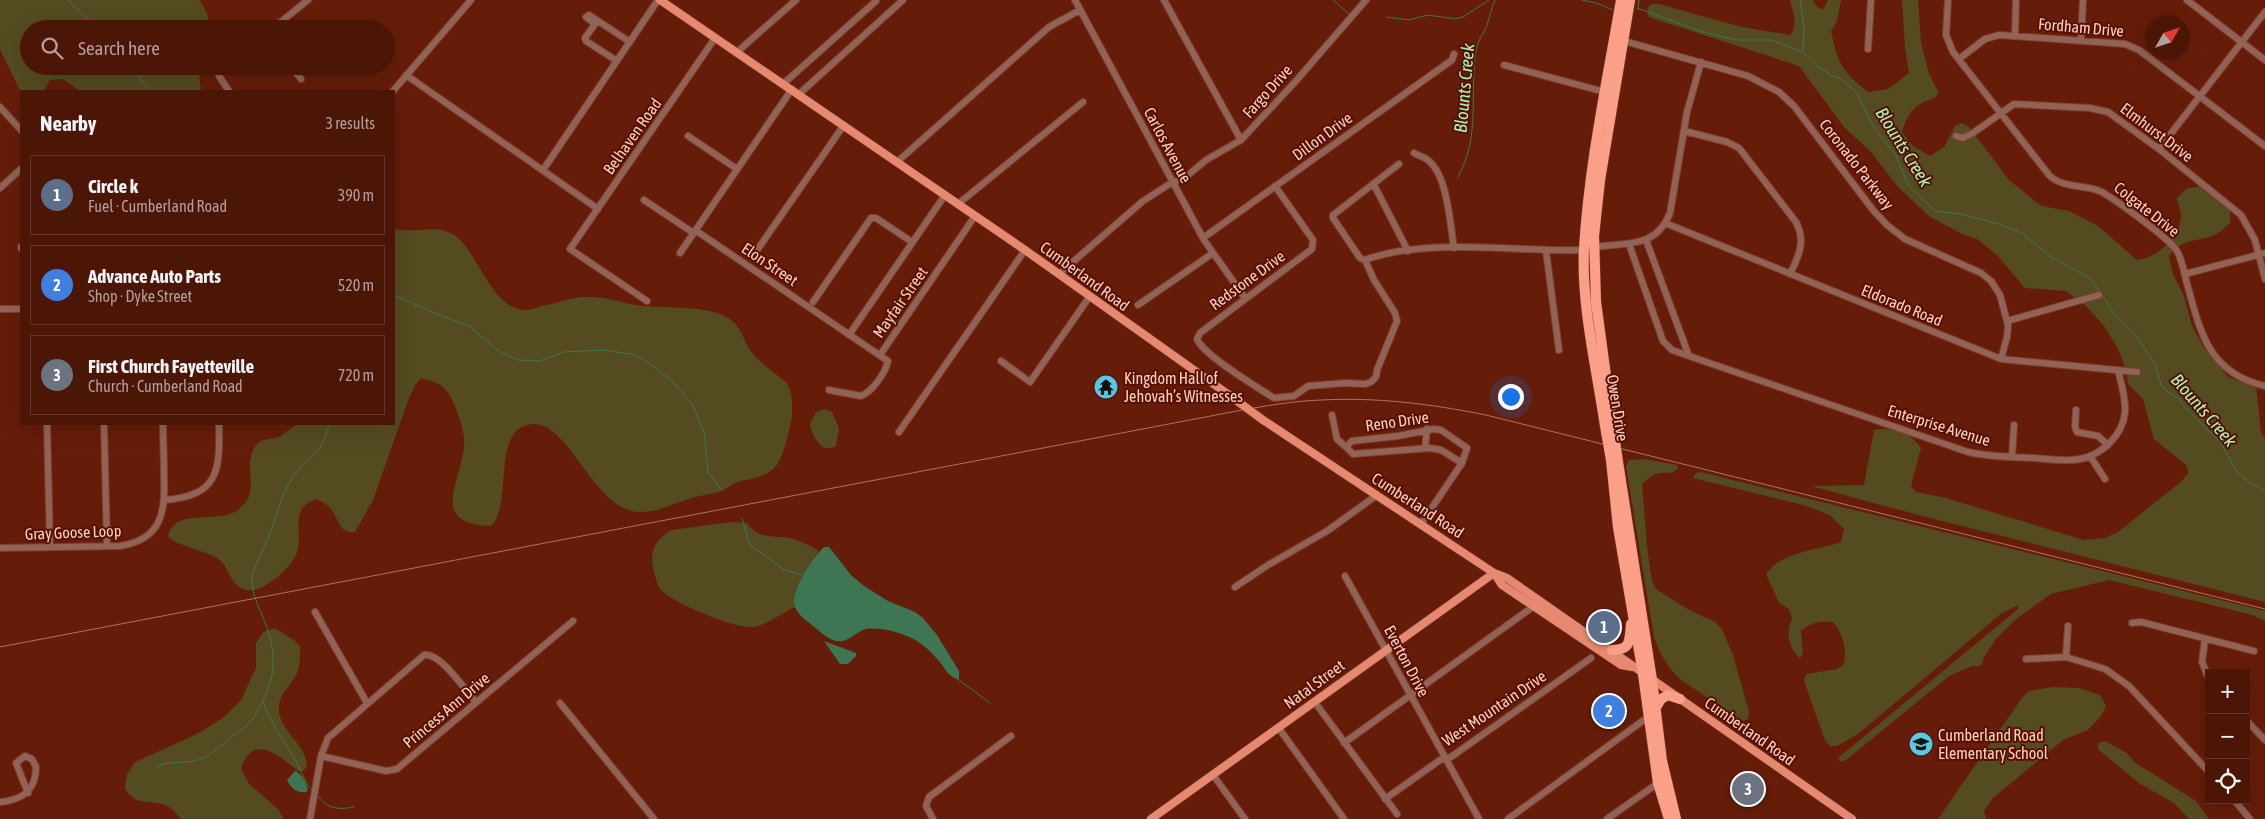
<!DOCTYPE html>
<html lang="en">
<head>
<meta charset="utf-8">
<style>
  body { margin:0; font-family:"Asap Condensed",sans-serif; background:#562315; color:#f1f3f6 }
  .controls { position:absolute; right:15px; bottom:15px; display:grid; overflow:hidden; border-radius:0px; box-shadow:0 5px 20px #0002 }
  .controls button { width:45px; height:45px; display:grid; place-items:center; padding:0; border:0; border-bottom:1px solid #633528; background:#4c1607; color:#f1f3f6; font:25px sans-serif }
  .compass { position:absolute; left:2145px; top:15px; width:45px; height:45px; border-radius:50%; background:#4c1607; box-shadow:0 5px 20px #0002; rotate:51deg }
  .you { position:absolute; left:1510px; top:396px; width:18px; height:18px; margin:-12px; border:4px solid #fff; border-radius:50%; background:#1a73e8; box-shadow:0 0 0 8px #1a73e833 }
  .badge { display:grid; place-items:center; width:32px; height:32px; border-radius:50%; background:#db2777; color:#fff; font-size:16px; font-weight:700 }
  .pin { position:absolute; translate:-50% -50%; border:2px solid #fff; box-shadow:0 1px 5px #0006 }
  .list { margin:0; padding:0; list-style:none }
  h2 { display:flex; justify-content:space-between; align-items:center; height:65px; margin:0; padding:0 20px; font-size:21px }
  h2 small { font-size:16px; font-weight:400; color:#b29f9b }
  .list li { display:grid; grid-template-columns:32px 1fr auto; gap:15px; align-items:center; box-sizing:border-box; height:80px; margin:0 10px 10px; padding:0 10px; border:1px solid #633528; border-radius:0px }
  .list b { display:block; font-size:19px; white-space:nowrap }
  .list p { margin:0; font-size:16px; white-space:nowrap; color:#b29f9b }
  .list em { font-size:16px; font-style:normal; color:#b29f9b }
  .icon { flex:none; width:28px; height:28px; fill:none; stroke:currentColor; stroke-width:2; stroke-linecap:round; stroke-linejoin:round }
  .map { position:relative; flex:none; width:2265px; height:819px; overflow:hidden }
  .search { position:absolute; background:#4c1607; box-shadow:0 5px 20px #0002; left:20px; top:20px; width:375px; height:55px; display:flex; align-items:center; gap:12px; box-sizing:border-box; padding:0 18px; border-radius:28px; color:#b29f9b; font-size:19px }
  .panel { position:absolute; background:#4c1607; box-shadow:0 5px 20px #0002; left:20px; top:90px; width:375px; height:335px; border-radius:0px }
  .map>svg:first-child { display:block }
  .green { fill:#554b21 }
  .water { fill:#3e7553 }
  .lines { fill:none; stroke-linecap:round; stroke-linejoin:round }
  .stream { stroke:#3e7553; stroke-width:1 }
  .minor-casing { stroke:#803d2b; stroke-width:8 }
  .major-casing { stroke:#803d2b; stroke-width:9 }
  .highway-casing { stroke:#803d2b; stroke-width:11 }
  .minor { stroke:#916357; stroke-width:6 }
  .major { stroke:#e68971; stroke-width:8 }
  .highway { stroke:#faa089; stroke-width:10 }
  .rail { stroke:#ae7363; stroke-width:1 }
  .major-bridge-casing { stroke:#803d2b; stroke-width:9; stroke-linecap:butt }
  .highway-bridge-casing { stroke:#803d2b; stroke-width:11; stroke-linecap:butt }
  .major-bridge { stroke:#e68971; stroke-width:8 }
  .highway-bridge { stroke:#faa089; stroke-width:10 }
  .labels { text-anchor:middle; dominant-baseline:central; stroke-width:4; stroke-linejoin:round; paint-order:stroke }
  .street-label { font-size:16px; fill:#fdd0c4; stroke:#581000 }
  .poi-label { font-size:16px; fill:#fdd0c4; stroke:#581000; text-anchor:start }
  .water-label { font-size:18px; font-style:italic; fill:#a3f7c1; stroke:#581000 }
</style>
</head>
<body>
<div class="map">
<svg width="2265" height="819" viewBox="0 0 2265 819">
  <rect width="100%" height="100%" fill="#651d09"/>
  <path class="green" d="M0 0H199C205 8 211 18 209 29H29V66H198L201 91H80L63 79 50 80 44 91 21 93 0 49Z
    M1790 0H1813L1816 6 1823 10 1828 0H1841L1837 21 1831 31C1837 62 1843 73 1868 92L1888 89 1909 73 1905 48 1902 0H1918L1921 43 1929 74 1939 93C1934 100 1928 99 1922 103 1910 109 1905 121 1902 132L1913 146 1930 156 1944 147 1955 126 1962 123 1969 127 2009 180 2041 206 2069 211 2098 226 2137 260C2157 258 2182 237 2181 214 2180 209 2178 203 2177 198L2186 189 2200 186 2213 195 2230 211V223C2225 227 2220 233 2214 235 2194 243 2184 237 2169 256L2173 274 2184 296 2192 326 2203 346 2228 377 2256 387 2261 432 2265 439V602L1926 517 1811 486 1864 485 1874 430C1891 426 1912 433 1921 448L1911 486 1916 492 1946 498 2084 540 2105 538 2118 532 2182 481 2188 473 2187 466 2154 439 2143 399 2128 384 2125 367 2119 351 2104 326 2086 306 2066 291 2025 288 1997 255 1977 239 1962 234 1929 216 1898 187 1871 152 1844 127 1799 66 1649 17 1647 9 1651 4H1659L1741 27 1790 35C1799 24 1793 13 1790 0Z
    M394 229C414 234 436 223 454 235 481 252 495 328 541 306 556 304 571 297 586 297 603 296 620 302 636 305 664 309 690 305 717 313 743 321 740 338 754 355 762 364 772 371 781 378 793 386 792 400 792 413 792 423 783 457 777 465 766 479 748 478 735 483 730 485 726 490 721 491 713 494 703 495 695 497 677 502 657 513 638 512 591 509 568 414 527 425 492 434 513 505 491 526 429 524 460 484 464 447 465 432 460 419 455 406 447 387 441 383 421 378L415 385 409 398 373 500 355 532C339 534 339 519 331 509 327 504 322 502 317 499 287 507 305 536 296 555 289 570 259 598 241 588 230 582 228 565 217 558 201 549 183 548 168 537 174 507 217 524 236 511 263 493 243 472 253 450 254 447 258 444 260 441L279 437 297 424H394Z
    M825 409 832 412 839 428 836 446C822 455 812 436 810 424L816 412Z
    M1644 459 1677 465 1678 468 1672 473C1658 471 1653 474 1642 484L1647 546 1652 582 1657 590 1691 611 1715 622 1722 629 1733 655 1749 712 1748 719 1742 721 1680 679C1667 667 1660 654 1654 637L1626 466 1629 460Z
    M1700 472 2265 611V621L2253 615 2109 580 2051 594 2016 619 1995 640 1984 657 1982 664 1979 666H1972L1949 676 1846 760 1840 762 1838 758 2018 609V605L2002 613 1858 734 1837 746H1830L1825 740 1804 681 1806 674 1837 669 1844 664C1847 648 1843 634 1833 622 1819 620 1811 623 1801 631L1803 653 1800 658C1789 649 1785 632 1792 619L1789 609 1779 603 1766 574C1783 551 1815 551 1841 542L1844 529 1830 515 1803 505 1693 478 1696 473Z
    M732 522 747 523C759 540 772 535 790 538 801 541 810 545 819 551 808 568 794 586 795 607 782 612 766 626 753 627 735 629 673 603 661 590 657 585 656 578 654 572 649 553 654 539 672 530Z
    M275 628 294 640 300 646C300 654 300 666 297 673 291 686 277 695 279 712 282 733 307 745 307 767L303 771H298C280 757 253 731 241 769L249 784 278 809 284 819H181C176 814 172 807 165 805 149 799 137 807 125 789L127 774 135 762 197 734 223 718 241 700 256 668V643L263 632Z
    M2053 687 2079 688 2100 695 2106 706 2101 716 2088 730 2063 740 1993 798 1984 811 1986 819H1938L2022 698 2029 691Z
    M2105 741 2127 753 2134 762 2196 801 2209 819H2189L2174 803 2140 784 2098 749V743Z"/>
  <path class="water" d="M824 547H829L851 575 864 586 888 601 915 612 923 618 937 635 959 671V680C945 674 947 670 938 660 929 649 917 639 904 635 895 631 873 626 863 630 854 634 847 643 836 641 827 639 820 631 813 626 807 621 798 615 795 607 789 593 813 557 824 547Z
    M824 641 856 653V656L848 664H840Z
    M295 771C302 774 306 782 308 790L306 792C297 794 290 787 287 780Z"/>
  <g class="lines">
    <path class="stream" d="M68 0 98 29
      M1333 0 1349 14
      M1582 0 1596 3 1613 10
      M1800 0 1804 28 1803 51
      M1637 8 1703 32 1736 40H1771L1803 52 1816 65 1832 76 1840 78 1857 93 1874 127 1896 156 1909 186 1935 211 1960 214 1999 224 2023 234 2051 257 2090 278 2099 291
      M1638 9 1639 0
      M1386 17 1409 20 1428 15 1455 19 1463 17 1489 0
      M129 66 151 91
      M1458 177C1482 133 1468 93 1477 46 1479 39 1484 33 1487 25 1490 17 1491 8 1495 0
      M394 295 437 314 469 326 497 350 518 360 540 361 564 352 603 350 631 354 649 363 671 380 692 404 704 432 708 472 722 491
      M2102 295 2115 315 2136 335 2155 364 2161 385 2169 393 2180 399 2183 405 2221 443 2237 472 2249 482 2265 490
      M742 518 750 545 783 569 804 576
      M959 680 990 703
      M263 701C270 723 286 743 297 763 302 773 305 783 313 791
      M158 766C172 760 189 765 203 758 213 754 222 745 230 738 238 732 248 726 253 718 274 687 279 660 266 625 260 608 247 588 254 570 260 555 268 540 273 525 278 509 282 496 290 482 304 458 323 457 329 424
      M317 795C327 809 338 810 354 807"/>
    <defs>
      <path id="minor" d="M1075 0 1204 240 1245 298
        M1164 0 1241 140
        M1948 0 1946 35 1953 52 2049 175C2063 189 2085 184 2102 192 2117 201 2169 238 2177 251 2182 260 2184 271 2186 280 2200 330 2207 373 2265 386
        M2187 0 2265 60
        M272 29 308 0
        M2015 35 2016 0
        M2081 40 2083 0
        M1624 41 1748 76 1779 92 1794 106 1873 210 1887 225 1905 239 1981 273 1991 281 2000 295 2008 325 2007 337 2001 359
        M1868 49 1871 0
        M736 53 796 0
        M1959 59 1985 39 1999 35 2125 44 2139 50 2265 146
        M617 61 586 41 585 38 595 24 586 17 589 15 630 42
        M1504 65 1605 92
        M224 66 220 70 219 76 229 91
        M291 66 301 79
        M406 75 598 209
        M783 84 876 1
        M393 91 471 0
        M799 94 903 0
        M0 107 21 130
        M1684 131 1727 142 1739 148 1796 222C1806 241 1799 256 1790 274
        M688 136 737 169
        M1956 136 1963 138 1973 133 2014 104 2090 108 2108 112 2159 149 2241 215 2255 240 2265 279
        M2159 149 2265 12
        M1414 153C1419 156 1425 157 1429 161 1448 177 1450 225 1454 248
        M897 162 1049 27 1080 10
        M543 170 658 0
        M1374 185 1408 251
        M1275 186 1313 240 1312 249 1200 333 1197 339C1203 355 1257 387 1274 398L1294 396 1308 386 1345 383 1365 384 1371 382 1376 377 1377 370 1397 321 1395 313 1374 280 1365 260 1360 258 1333 218V215L1399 164
        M0 188 21 169
        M644 200 692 232H698L888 361C886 372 872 392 861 396L829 390
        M958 204 1083 102
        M1665 223 2001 359 2137 372
        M1203 238 1452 60 1454 54
        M1646 240 1689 356 1968 452C1990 457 2012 457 2034 458 2049 459 2065 462 2080 459 2102 455 2123 435 2125 412 2126 398 2121 383 2118 370
        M1629 244 1663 341 1672 350 1689 356
        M1595 247C1626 242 1656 249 1670 213L1687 112 1701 62
        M21 248V247
        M1546 251 1559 350
        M680 253 792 89
        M753 256 844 125
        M1365 260C1426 237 1518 252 1584 250
        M1059 274 1143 201 1168 185 1187 176 1206 160 1241 140 1295 82 1366 0
        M2185 274 2265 253
        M647 301 570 249 715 38
        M813 302 871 218H876L912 242
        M1138 305 1213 253
        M0 309H21
        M2007 321 2099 295
        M849 335 945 195
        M880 355 975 216
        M1001 361 1030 382 1090 296
        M2076 410 2075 427 2077 432 2098 436 2108 445
        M1332 415 1337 439 1346 447
        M47 424 50 547
        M104 424 107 546
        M899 432 1025 250
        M1425 448 1427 429
        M2090 456 2105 479
        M2012 457 2014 425
        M164 500C219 496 220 471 219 424
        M1421 524 1462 463 1467 448 1441 430 1434 429 1398 436 1352 441 1346 447 1353 454 1430 448 1441 450 1462 463
        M0 548 120 546C164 539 165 510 164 474 164 457 163 440 163 424
        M1345 576 1479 819
        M1235 587 1268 565 1327 531 1377 495
        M315 612 367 703
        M2132 623 2141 622 2254 651
        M2205 639 2202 662 2209 679
        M2066 657 2068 626
        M2026 659 2066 657 2105 669 2129 686 2209 772
        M1314 701 1397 814
        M560 703 654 819
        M2246 720 2265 740
        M1278 727 1344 819
        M1344 743 1534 606
        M321 756 386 771 397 769 573 621
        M1213 775 1245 819
        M1385 799 1440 760 1451 757 1591 658
        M2234 800 2250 819
        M0 802C22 800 36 791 36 767L32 759 25 756 16 763 28 793
        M310 819 321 756 328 738 424 655C440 652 465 690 476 702
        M933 819 926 806 929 797 1011 736
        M1508 819 1648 717
        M1607 819 1658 783"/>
      <path id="major" d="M660 0 1025 250 1229 395
        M1263 420 1494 573 1507 578 1852 819
        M1494 573 1502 585 1621 665 1633 667
        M1151 819 1494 573"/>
      <path id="highway" d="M1605 426C1597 371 1581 304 1584 249 1589 165 1607 82 1621 0
        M1613 428 1596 302 1594 236 1600 180 1630 0
        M1611 460 1618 527 1643 674 1658 783 1669 819
        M1618 462 1652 680 1662 761 1676 819
        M1612 650C1632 650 1629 640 1631 624
        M1655 709 1661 699 1668 695 1680 699"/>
    </defs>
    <use href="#minor" class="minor-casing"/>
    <use href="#major" class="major-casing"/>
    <use href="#highway" class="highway-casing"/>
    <use href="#minor" class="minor"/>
    <use href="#major" class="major"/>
    <use href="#highway" class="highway"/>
    <path class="rail" d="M0 647 1237 411C1265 406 1293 401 1321 400 1377 397 1431 404 1486 415L2265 609"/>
    <defs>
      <path id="major-bridge" d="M1229 395 1263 420"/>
      <path id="highway-bridge" d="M1605 426 1611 460
        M1613 428 1618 462"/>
    </defs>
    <use href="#major-bridge" class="major-bridge-casing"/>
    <use href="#highway-bridge" class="highway-bridge-casing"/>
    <use href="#major-bridge" class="major-bridge"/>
    <use href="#highway-bridge" class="highway-bridge"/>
  </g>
  <defs>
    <symbol id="temple-disc" viewBox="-11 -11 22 22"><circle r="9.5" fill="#58c9e3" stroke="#581000"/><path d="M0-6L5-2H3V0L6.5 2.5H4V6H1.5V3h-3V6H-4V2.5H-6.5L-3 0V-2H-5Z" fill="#111"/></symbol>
    <symbol id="school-disc" viewBox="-11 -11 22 22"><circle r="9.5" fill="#58c9e3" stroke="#581000"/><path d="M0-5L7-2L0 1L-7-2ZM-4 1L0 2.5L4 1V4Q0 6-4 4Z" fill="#111"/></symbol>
  </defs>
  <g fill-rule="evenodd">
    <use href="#temple-disc" x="1092" y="373" width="28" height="28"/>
    <use href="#school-disc" x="1907" y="730" width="28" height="28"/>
  </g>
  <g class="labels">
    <g class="street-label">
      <text transform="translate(2081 27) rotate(5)">Fordham Drive</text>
      <text transform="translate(1267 91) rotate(-48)">Fargo Drive</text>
      <text transform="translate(2157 132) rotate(37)">Elmhurst Drive</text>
      <text transform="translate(632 136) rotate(-55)">Belhaven Road</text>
      <text transform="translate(1322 136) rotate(-36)">Dillon Drive</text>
      <text transform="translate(1168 145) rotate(62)">Carlos Avenue</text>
      <text transform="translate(1857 164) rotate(52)">Coronado Parkway</text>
      <text transform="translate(2147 209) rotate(38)">Colgate Drive</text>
      <text transform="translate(770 264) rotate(34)">Elon Street</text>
      <text transform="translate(1085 276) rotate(36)">Cumberland Road</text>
      <text transform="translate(1247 280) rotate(-36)">Redstone Drive</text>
      <text transform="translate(900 302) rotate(-55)">Mayfair Street</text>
      <text transform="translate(1902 305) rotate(22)">Eldorado Road</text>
      <text transform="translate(1618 408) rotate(81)">Owen Drive</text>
      <text transform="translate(1397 421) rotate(-8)">Reno Drive</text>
      <text transform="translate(1939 425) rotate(17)">Enterprise Avenue</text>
      <text transform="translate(1418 505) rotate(33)">Cumberland Road</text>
      <text transform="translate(73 532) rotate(-2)">Gray Goose Loop</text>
      <text transform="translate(1407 661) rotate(62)">Everton Drive</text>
      <text transform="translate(1314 684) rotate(-36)">Natal Street</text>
      <text transform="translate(1494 708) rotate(-34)">West Mountain Drive</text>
      <text transform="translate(446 710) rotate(-40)">Princess Ann Drive</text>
      <text transform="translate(1750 731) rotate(35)">Cumberland Road</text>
    </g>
    <g class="poi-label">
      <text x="1124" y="378">Kingdom Hall of<tspan x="1124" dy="18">Jehovah’s Witnesses</tspan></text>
      <text x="1938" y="735">Cumberland Road<tspan x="1938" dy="18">Elementary School</tspan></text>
    </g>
    <g class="water-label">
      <text transform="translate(1464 88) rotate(-85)">Blounts Creek</text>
      <text transform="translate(1904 147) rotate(58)">Blounts Creek</text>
      <text transform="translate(2204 410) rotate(49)">Blounts Creek</text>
    </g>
  </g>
</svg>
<div class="controls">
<button>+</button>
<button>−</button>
<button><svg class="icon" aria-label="locate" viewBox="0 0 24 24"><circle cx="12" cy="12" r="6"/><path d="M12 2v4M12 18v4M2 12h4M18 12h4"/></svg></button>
</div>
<svg class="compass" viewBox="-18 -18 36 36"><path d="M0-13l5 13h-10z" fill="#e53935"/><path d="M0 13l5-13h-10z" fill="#b29f9b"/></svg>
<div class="you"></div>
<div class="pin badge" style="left:1604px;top:627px;background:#5c6f8a">1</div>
<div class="pin badge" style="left:1609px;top:711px;background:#3f7fe0">2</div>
<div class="pin badge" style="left:1748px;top:789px;background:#6b7280">3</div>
<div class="search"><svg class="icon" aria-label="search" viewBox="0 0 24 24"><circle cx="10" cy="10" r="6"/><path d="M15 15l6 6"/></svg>Search here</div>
<section class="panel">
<h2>Nearby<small>3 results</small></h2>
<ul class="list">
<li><span class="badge" style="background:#5c6f8a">1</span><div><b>Circle k</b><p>Fuel · Cumberland Road</p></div><em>390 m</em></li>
<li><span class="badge" style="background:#3f7fe0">2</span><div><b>Advance Auto Parts</b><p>Shop · Dyke Street</p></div><em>520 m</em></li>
<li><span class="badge" style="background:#6b7280">3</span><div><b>First Church Fayetteville</b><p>Church · Cumberland Road</p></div><em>720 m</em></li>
</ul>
</section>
</div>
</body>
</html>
